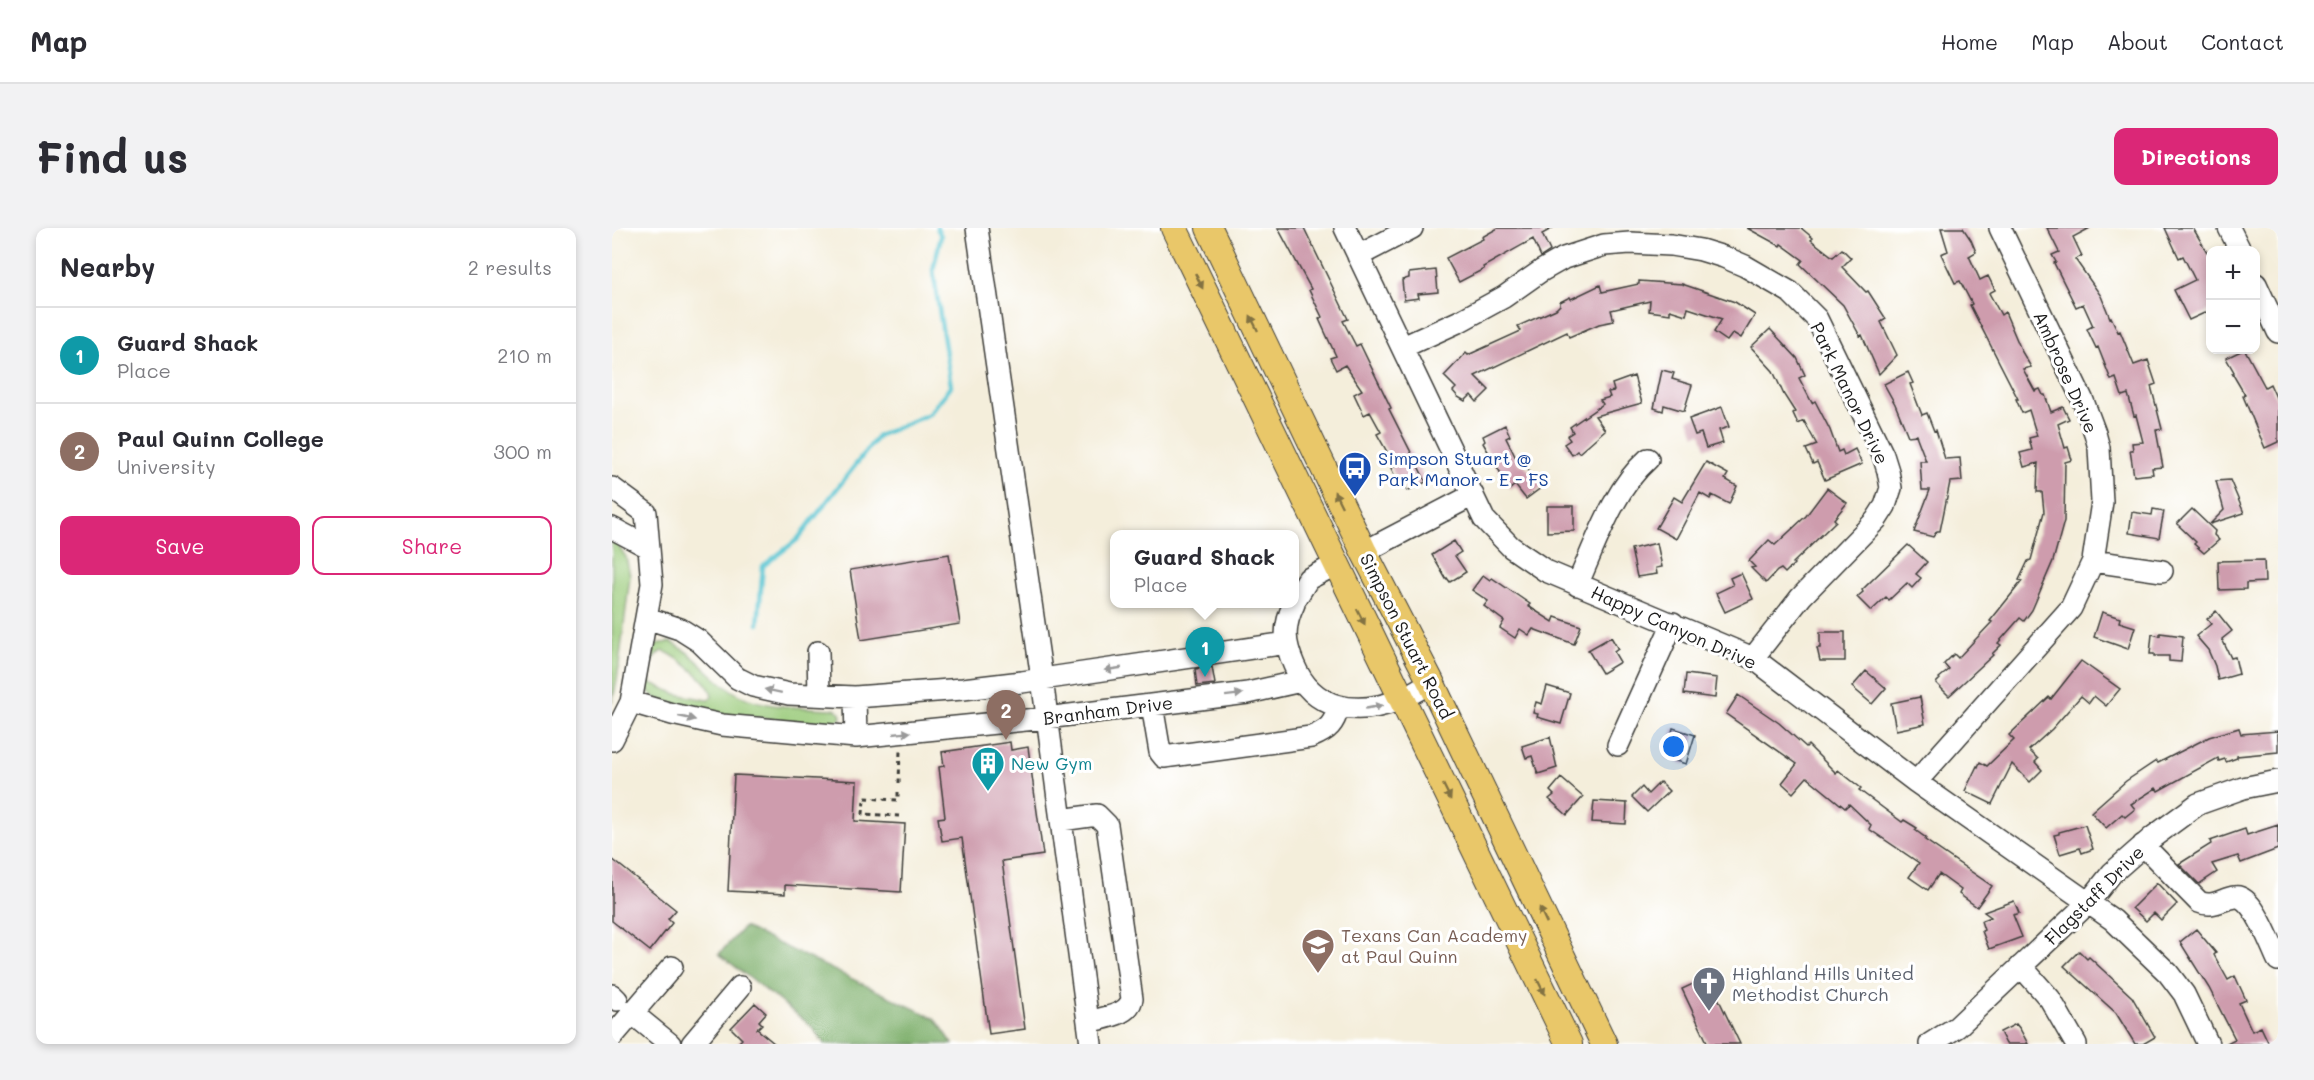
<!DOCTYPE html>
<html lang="en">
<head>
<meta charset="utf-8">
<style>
  body { margin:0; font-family:Mali,sans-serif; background:#f2f2f3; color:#2b2b33 }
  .controls { position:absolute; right:18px; top:18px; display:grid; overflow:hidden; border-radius:12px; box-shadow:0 3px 9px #0003 }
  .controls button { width:54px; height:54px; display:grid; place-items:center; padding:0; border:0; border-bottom:2px solid #e1e1e2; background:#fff; color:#2b2b33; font:30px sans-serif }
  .you { position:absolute; left:1062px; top:519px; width:21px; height:21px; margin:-15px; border:4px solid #fff; border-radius:50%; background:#1a73e8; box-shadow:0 0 0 9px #1a73e833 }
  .badge { display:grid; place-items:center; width:39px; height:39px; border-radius:50%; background:#db2777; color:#fff; font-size:20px; font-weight:700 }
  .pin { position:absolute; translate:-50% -50px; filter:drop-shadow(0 2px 3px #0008) }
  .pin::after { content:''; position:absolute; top:32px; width:21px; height:18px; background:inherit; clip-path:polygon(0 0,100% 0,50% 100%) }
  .popup { position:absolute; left:498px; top:302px; width:189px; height:78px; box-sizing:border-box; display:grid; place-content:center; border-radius:12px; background:#fff; filter:drop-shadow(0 2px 4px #0005); font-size:20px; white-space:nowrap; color:#7c7c81 }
  .popup b { font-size:22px; color:#2b2b33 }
  .popup::after { content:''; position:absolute; left:50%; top:100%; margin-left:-12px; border:12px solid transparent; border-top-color:#fff }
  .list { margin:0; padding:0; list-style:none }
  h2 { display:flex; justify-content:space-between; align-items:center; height:78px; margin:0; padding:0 24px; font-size:26px }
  h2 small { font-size:20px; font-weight:400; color:#7c7c81 }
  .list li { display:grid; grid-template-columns:39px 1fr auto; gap:18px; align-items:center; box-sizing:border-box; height:96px; padding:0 24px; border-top:2px solid #e1e1e2 }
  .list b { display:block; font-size:22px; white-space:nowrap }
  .list p { margin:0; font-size:20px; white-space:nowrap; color:#7c7c81 }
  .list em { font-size:20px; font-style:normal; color:#7c7c81 }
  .actions { display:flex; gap:12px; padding:18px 24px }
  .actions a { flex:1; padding:14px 0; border:2px solid #db2777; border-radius:12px; text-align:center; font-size:21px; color:#db2777 }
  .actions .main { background:#db2777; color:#fff }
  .map { position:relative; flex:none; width:1666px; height:816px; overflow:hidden; border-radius:12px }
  header { display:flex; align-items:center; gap:36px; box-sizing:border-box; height:84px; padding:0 30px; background:#fff; border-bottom:2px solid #e1e1e2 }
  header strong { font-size:28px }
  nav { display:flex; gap:33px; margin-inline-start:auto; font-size:21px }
  .intro { display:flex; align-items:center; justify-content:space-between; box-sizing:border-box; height:144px; padding:0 36px }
  h1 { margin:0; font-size:42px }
  .button { padding:15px 27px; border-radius:12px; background:#db2777; color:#fff; font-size:21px; font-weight:700 }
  main { display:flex; gap:36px; padding:0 36px }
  aside { flex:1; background:#fff; border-radius:12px; box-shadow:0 3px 9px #0003 }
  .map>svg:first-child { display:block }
  .green { fill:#9aca79; stroke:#5b734a; stroke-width:1.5; fill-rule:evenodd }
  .forest { fill:#7bae69; stroke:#4c6542; stroke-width:1.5 }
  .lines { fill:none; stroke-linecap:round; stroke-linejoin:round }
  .stream { stroke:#59c5d2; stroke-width:4.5 }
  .building { fill:#ce9cad }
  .minor-casing { stroke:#3c3c39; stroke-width:24 }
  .major-casing { stroke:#3c3c39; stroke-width:28 }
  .path { stroke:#3c3c39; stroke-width:3; stroke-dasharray:4.5 4.5; stroke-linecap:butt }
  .minor { stroke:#fff; stroke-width:21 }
  .major { stroke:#e9c769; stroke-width:26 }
  .oneway { fill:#827242 }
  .oneway2 { fill:#999 }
  .labels { text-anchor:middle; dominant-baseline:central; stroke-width:6; stroke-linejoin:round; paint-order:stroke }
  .street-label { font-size:18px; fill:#1c1c1c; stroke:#fff }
  .transit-label { font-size:18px; fill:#164399; stroke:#fff; text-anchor:start }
  .culture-label { font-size:18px; fill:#0d838f; stroke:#fff; text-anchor:start }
  .education-label { font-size:18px; fill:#785e54; stroke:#fff; text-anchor:start }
  .worship-label { font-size:18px; fill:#5b616d; stroke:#fff; text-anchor:start }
</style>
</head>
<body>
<header>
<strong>Map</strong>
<nav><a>Home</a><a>Map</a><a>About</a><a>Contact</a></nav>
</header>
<div class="intro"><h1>Find us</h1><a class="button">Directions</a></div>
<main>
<aside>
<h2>Nearby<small>2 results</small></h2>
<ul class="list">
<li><span class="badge" style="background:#0f9aa8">1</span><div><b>Guard Shack</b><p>Place</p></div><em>210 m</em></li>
<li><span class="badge" style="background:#8d6e63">2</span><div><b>Paul Quinn College</b><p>University</p></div><em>300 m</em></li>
</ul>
<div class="actions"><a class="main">Save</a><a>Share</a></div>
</aside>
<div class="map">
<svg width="1666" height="816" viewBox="0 0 1666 816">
  <rect width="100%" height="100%" fill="#fff"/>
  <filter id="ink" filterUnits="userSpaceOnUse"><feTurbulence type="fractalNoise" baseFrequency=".0167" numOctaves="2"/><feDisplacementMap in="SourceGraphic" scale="12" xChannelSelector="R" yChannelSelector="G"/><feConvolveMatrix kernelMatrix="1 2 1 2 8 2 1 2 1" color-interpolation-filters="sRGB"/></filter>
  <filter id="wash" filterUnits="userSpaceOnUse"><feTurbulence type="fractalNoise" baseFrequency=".008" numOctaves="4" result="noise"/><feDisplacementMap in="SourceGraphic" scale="24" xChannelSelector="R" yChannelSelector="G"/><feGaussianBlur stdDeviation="1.35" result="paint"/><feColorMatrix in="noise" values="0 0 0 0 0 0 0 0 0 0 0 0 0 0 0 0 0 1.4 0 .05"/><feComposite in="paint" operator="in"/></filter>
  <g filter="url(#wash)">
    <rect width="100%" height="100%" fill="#f4eedb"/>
    <path class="green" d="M0 312 4 314 14 329 18 348 5 453 0 475Z
      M58 414C81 424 96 446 116 460 146 482 188 479 223 481L228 484 229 490 221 496 95 486 43 470C25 455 32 442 36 422L43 416ZM52 423C65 429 100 454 100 469L96 472 64 466 37 454C34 444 41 425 52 423Z"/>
    <path class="forest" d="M132 699 324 791 341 816H213L198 797 107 726Z"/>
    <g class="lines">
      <path class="stream" d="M146 396 151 338 185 312 266 208 317 186 339 158 321 42 329 8 325 0"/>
    </g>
    <g id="blocks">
      <path class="building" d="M666 0H692L736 91 731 93 744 118 748 116 779 180 777 181 814 254 795 263 793 257 788 259 779 240 783 238 765 206 769 204 758 184 752 187 742 166 750 162 733 137 724 142 718 130 724 128 707 91 710 89 697 62 699 61Z
        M886 0H941L930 6 938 23 929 29 921 11 871 39 872 41 847 54 834 30 871 11 870 9Z
        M1135 0H1189L1201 10 1199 12 1221 29 1230 21 1239 30 1230 39 1254 64 1256 63 1274 91 1269 94 1285 127 1267 146 1250 107 1248 108 1231 77 1188 36 1191 32 1169 16 1168 18Z
        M1329 0H1351L1359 12 1364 24 1357 28 1368 52 1376 48 1383 62 1377 65 1389 87 1393 84 1410 124 1419 139 1411 141 1423 163 1428 161 1431 167H1433L1439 184 1451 179 1457 191 1446 196 1453 220 1456 219 1460 232 1453 234 1452 293 1441 333 1420 382 1412 393 1408 390 1386 415 1389 417 1380 426 1381 427 1337 468 1324 455 1328 451 1327 450 1337 442 1332 436 1342 426 1346 430 1380 394 1378 393 1410 353 1407 352 1416 333 1419 332 1432 284 1430 264H1425L1426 235 1412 239 1408 225 1420 222 1417 210 1425 208 1417 182 1410 185 1404 171H1406L1358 77 1360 76 1348 53 1343 55 1329 26 1336 23Z
        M1435 0H1478L1461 9 1470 28 1463 31 1489 68 1498 90 1499 89 1506 104 1508 103 1522 137 1536 132 1544 156 1539 158 1550 201 1544 202 1551 239 1540 240 1541 246 1522 248 1518 222H1521L1520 215 1531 214 1524 187 1522 188 1516 166 1510 168 1504 150 1499 152 1486 119 1484 120 1475 101 1481 98 1471 76 1464 79 1442 35 1444 34 1440 27 1447 24Z
        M1553 0H1581L1599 31V82L1577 92 1562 62 1583 52 1571 28 1567 30Z
        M824 42 826 64 806 66 807 70 792 72 790 52 797 50V45Z
        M1027 53 1070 56 1123 74 1143 87 1129 110 1121 105 1115 113 1102 104 1110 91 1076 80 1074 87 1058 82V86L1037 83 1038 73 999 82 1002 93 987 96 957 109 955 104 863 148 877 162 865 174 859 167 853 173 846 169 841 163 844 160 832 148 854 125 856 127 909 103 906 98 944 81 948 77V74L958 69 959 71 988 57 990 64 1027 56Z
        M1158 101 1185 130 1193 147 1187 150 1200 175 1203 173 1218 202 1226 224 1230 222 1232 227 1243 221 1250 236 1213 252 1205 234 1201 236 1194 221 1205 217 1192 193 1186 196 1181 185 1183 184 1172 167 1161 143 1139 119Z
        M1631 122H1633L1653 159 1658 156 1666 174V214L1653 220 1631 168 1633 167 1620 145 1622 144 1614 130Z
        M1050 142 1062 145 1060 151 1080 157 1072 183 1052 177 1051 183 1042 180Z
        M1296 144 1301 155 1298 156 1310 187 1315 185 1322 203 1324 202 1333 231 1348 230 1350 253 1338 254 1328 303H1325L1321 309 1302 304 1318 262H1310L1308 233H1314L1304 207 1296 208 1283 176 1272 156Z
        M1022 148 1030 175 983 188 993 202 967 225 965 223 960 227 952 216 958 212 955 208 961 204 958 199 991 176 988 172 998 169 996 164 1002 163 1000 156Z
        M1110 179 1117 199 1107 202 1111 215 1094 220 1089 205 1083 207 1077 191Z
        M893 197 898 208 894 210 908 238 911 235 930 259 914 271 903 257 898 261 871 215 873 213 871 208Z
        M1094 234 1116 246 1113 251 1125 258 1117 276 1100 267 1098 271 1088 265 1064 311 1044 300 1062 269 1070 274Z
        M1618 252 1632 285 1598 296 1612 282 1604 253Z
        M1215 260 1235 275 1222 291 1224 293 1181 335 1182 336 1173 345 1169 341 1165 343 1154 355 1139 340 1143 339 1137 333 1157 312 1163 317 1194 288Z
        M935 278H962V303L935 304Z
        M1541 281 1552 283 1547 310 1517 305 1520 284 1540 287Z
        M1580 281 1603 303 1602 307 1607 312 1592 325 1582 316 1584 314 1565 296Z
        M842 313 849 324 843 328 854 344 838 354 835 350 834 351 820 327Z
        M1045 315 1050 339 1044 340 1045 346 1025 349 1019 321Z
        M1296 317 1315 334 1304 346 1309 350 1300 360 1295 355 1277 372 1274 369 1259 383 1245 369 1251 364 1250 362Z
        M337 326 348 396 249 412 238 342Z
        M1652 332 1653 354 1634 355V361L1607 362 1606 333Z
        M1129 345 1141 371 1113 384 1104 365 1121 357 1118 350Z
        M871 347 878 352 880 350 918 376 916 378 941 394 943 389 969 398 962 416 921 401 917 407 908 401 903 410 888 400 892 393 872 378 876 373 860 362Z
        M1604 383 1620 403 1610 411 1619 430 1623 429 1627 446 1606 452 1603 438 1596 422 1584 408 1599 396 1595 391Z
        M1490 384 1508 390 1507 394 1523 399 1516 421 1482 409Z
        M1208 404H1233V433H1208L1205 420H1208Z
        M1548 405 1571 408 1569 434 1557 433V428H1542V426H1538L1540 406 1548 408Z
        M999 409 1006 421 1002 424 1008 434 990 445 976 422Z
        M1469 433 1508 461 1494 478 1482 468 1477 475 1469 468 1440 501 1417 522 1426 531 1423 534 1430 542 1418 554 1400 536 1380 576 1353 563 1365 538 1366 539 1368 534 1375 538 1402 512 1397 507 1437 469 1439 471Z
        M600 439 603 456 585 458 583 441Z
        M1254 443 1274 460 1260 476 1240 459Z
        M1074 446 1105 450 1103 470 1072 466Z
        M935 458 958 465 949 496 925 489 926 486 921 485 924 474 930 476Z
        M1126 467 1167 495 1194 519 1196 517 1224 545 1226 542 1249 560 1247 562 1290 594 1292 592 1305 600 1303 602 1314 610 1313 612 1380 658 1365 679 1347 666 1349 662 1327 646 1316 662 1297 649 1307 635 1257 601 1259 597 1237 576 1233 580 1195 549 1181 565 1170 555 1185 536 1114 486Z
        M1308 469 1313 496 1284 502 1279 475Z
        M1061 500 1083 507 1074 536 1054 530Z
        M1627 500 1629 506 1666 503V524L1625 528V530L1614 534 1613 531 1607 533 1606 530 1546 563 1544 560 1519 576 1523 581 1513 589 1510 586 1494 600 1479 584 1514 553 1544 533 1546 535 1597 509Z
        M938 509 945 540 926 546 920 528 914 530 910 518Z
        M398 514 399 522 416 519 431 627 390 633 413 801 377 806 350 610 330 613 326 590 333 589 327 539 332 538 330 524Z
        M122 547 245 553 243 593 293 596 289 664 173 657V666L116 663Z
        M949 550 971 569 955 587 937 571 942 567 938 563Z
        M1048 554 1057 563 1035 584 1020 569 1030 559 1036 566Z
        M982 573 1015 575 1014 596 980 594Z
        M1473 597 1481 621 1470 625 1468 620 1448 626 1442 607 1447 606V604Z
        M1666 597V621L1629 635 1626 628 1600 636 1605 644 1587 656 1567 636 1599 616 1598 613 1633 601 1635 607Z
        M0 631 64 682 56 691 60 695 38 723 0 693Z
        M1545 655 1565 676 1549 692 1542 685 1534 693 1520 680Z
        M1402 673 1407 685 1401 687 1410 709 1377 721 1370 703 1372 702 1369 693 1379 689 1372 684Z
        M1584 701 1604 725 1602 727 1616 752 1623 748 1634 772 1627 775 1640 803 1649 799 1657 816H1613L1623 811 1597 760 1568 714Z
        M1467 723 1475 731 1477 729 1520 769 1543 809 1531 816H1523L1504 785 1452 738Z
        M1096 749 1128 816H1096L1070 761Z
        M143 775 154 785 147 793 150 796 145 801 163 816H125L130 811 119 800Z
        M1404 796 1408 801 1416 816H1394L1388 804Z"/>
    </g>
  </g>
  <g filter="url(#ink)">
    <use href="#blocks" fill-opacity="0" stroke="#3c3c39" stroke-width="1.5"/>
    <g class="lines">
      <defs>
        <path id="minor" d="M365 0 430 451 479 816
          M733 0 872 291 899 319 934 343 1141 430 1304 554 1501 692 1556 745 1572 766 1596 816
          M1617 0 1628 22
          M746 28 800 0
          M1644 56 1666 104
          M791 119 848 93 892 69 929 43 952 30 992 17 1018 15 1059 17 1089 22 1112 29 1133 38 1178 64 1205 91 1271 227 1276 243 1279 260 1273 278 1264 292 1189 369 1141 430
          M0 260 34 285 40 356 19 474 0 512
          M0 300 36 319
          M752 324 861 267
          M1481 333 1550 343
          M965 357C984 315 1001 262 1036 231
          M683 372 696 351 723 337
          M682 376C671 399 672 414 682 437 701 483 745 488 787 472 798 467 809 460 819 454
          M35 390 68 401 87 413 125 450 141 458 177 466 243 469 351 461 410 454 675 415
          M206 424 207 467
          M243 469 244 509
          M19 474 60 486 110 497 244 509 434 490 636 465 689 453
          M540 477 548 524 552 529 699 509C717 502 722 496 727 478
          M1006 517 1061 395
          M1304 554 1459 380 1481 333 1490 274 1487 220 1483 205 1471 173 1388 0
          M449 592 485 587 495 597 520 771C516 788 492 789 477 794
          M1531 617 1587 674C1601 680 1609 671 1623 669 1641 666 1659 718 1666 732
          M1409 738 1438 771 1464 816
          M0 767 5 772
          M20 785 58 816
          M0 809 60 739
          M80 816 128 759
          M1318 816 1345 799 1476 675 1500 645 1541 609 1586 576 1631 560 1666 553"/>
        <path id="major" d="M562 0 957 816
          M597 0 752 324 819 454 992 816"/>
      </defs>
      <use href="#minor" class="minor-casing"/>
      <use href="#major" class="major-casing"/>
      <path class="path" d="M287 555 288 522
        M286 564V572L252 570 251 586 287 588"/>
      <use href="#minor" class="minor"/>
      <use href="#major" class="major"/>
    </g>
    <defs><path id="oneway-solid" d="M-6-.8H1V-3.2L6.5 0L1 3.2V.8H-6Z" transform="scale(1.5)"/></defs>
    <g class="oneway">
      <use href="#oneway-solid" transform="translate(587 53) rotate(64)"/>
      <use href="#oneway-solid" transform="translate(642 95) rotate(-116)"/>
      <use href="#oneway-solid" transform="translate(726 271) rotate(-116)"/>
      <use href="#oneway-solid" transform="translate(749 389) rotate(63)"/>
      <use href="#oneway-solid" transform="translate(835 564) rotate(64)"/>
      <use href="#oneway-solid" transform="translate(931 687) rotate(-115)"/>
      <use href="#oneway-solid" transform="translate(929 759) rotate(64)"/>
    </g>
    <g class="oneway2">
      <use href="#oneway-solid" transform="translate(501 441) rotate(172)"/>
      <use href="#oneway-solid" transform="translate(161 463) rotate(-168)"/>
      <use href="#oneway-solid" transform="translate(622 467) rotate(-7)"/>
      <use href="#oneway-solid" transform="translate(762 479) rotate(-10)"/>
      <use href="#oneway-solid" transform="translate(75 490) rotate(13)"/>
      <use href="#oneway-solid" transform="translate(290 505) rotate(-6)"/>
    </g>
  </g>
  <defs>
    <symbol id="bus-pin" viewBox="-11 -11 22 30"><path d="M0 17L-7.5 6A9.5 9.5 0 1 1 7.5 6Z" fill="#1a4fb4" stroke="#fff"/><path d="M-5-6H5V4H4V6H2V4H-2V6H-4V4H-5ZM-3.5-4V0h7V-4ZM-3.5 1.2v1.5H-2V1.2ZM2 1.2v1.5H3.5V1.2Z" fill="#fff"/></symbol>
    <symbol id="building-pin" viewBox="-11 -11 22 30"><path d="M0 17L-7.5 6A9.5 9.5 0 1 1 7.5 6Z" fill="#0f9aa8" stroke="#fff"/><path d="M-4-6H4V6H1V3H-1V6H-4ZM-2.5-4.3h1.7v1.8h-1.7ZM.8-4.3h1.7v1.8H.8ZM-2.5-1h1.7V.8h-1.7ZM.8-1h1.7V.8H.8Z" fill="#fff"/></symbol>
    <symbol id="school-pin" viewBox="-11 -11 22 30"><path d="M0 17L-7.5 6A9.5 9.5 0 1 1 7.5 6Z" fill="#8d6e63" stroke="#fff"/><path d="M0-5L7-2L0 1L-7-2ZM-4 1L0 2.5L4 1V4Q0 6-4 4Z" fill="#fff"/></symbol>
    <symbol id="church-pin" viewBox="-11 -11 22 30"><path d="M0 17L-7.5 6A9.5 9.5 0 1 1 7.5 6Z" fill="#6b7280" stroke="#fff"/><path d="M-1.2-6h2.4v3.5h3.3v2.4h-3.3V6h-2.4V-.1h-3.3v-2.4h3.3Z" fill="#fff"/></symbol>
  </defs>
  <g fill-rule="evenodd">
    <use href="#bus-pin" x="724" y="221" width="38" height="52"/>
    <use href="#building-pin" x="357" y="516" width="38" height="52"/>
    <use href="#school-pin" x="687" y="698" width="38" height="52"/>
    <use href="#church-pin" x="1078" y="736" width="38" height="52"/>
  </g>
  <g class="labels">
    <g class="street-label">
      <text transform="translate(1454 144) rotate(66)">Ambrose Drive</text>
      <text transform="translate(1238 165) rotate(64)">Park Manor Drive</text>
      <text transform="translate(1062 399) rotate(24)">Happy Canyon Drive</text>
      <text transform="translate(795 408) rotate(63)">Simpson Stuart Road</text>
      <text transform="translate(496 482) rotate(-7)">Branham Drive</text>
      <text transform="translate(1482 667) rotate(-45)">Flagstaff Drive</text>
    </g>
    <g class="transit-label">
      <text x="766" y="230">Simpson Stuart @<tspan x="766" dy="21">Park Manor - E - FS</tspan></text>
    </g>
    <g class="culture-label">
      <text x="399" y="535">New Gym</text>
    </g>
    <g class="education-label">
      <text x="729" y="707">Texans Can Academy<tspan x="729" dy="21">at Paul Quinn</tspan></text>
    </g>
    <g class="worship-label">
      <text x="1120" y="745">Highland Hills United<tspan x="1120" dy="21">Methodist Church</tspan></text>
    </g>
  </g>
</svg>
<div class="controls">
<button>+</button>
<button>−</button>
</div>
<div class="you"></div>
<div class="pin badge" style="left:593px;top:449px;background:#0f9aa8">1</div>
<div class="popup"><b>Guard Shack</b>Place</div>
<div class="pin badge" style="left:394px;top:512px;background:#8d6e63">2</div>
</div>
</main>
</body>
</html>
